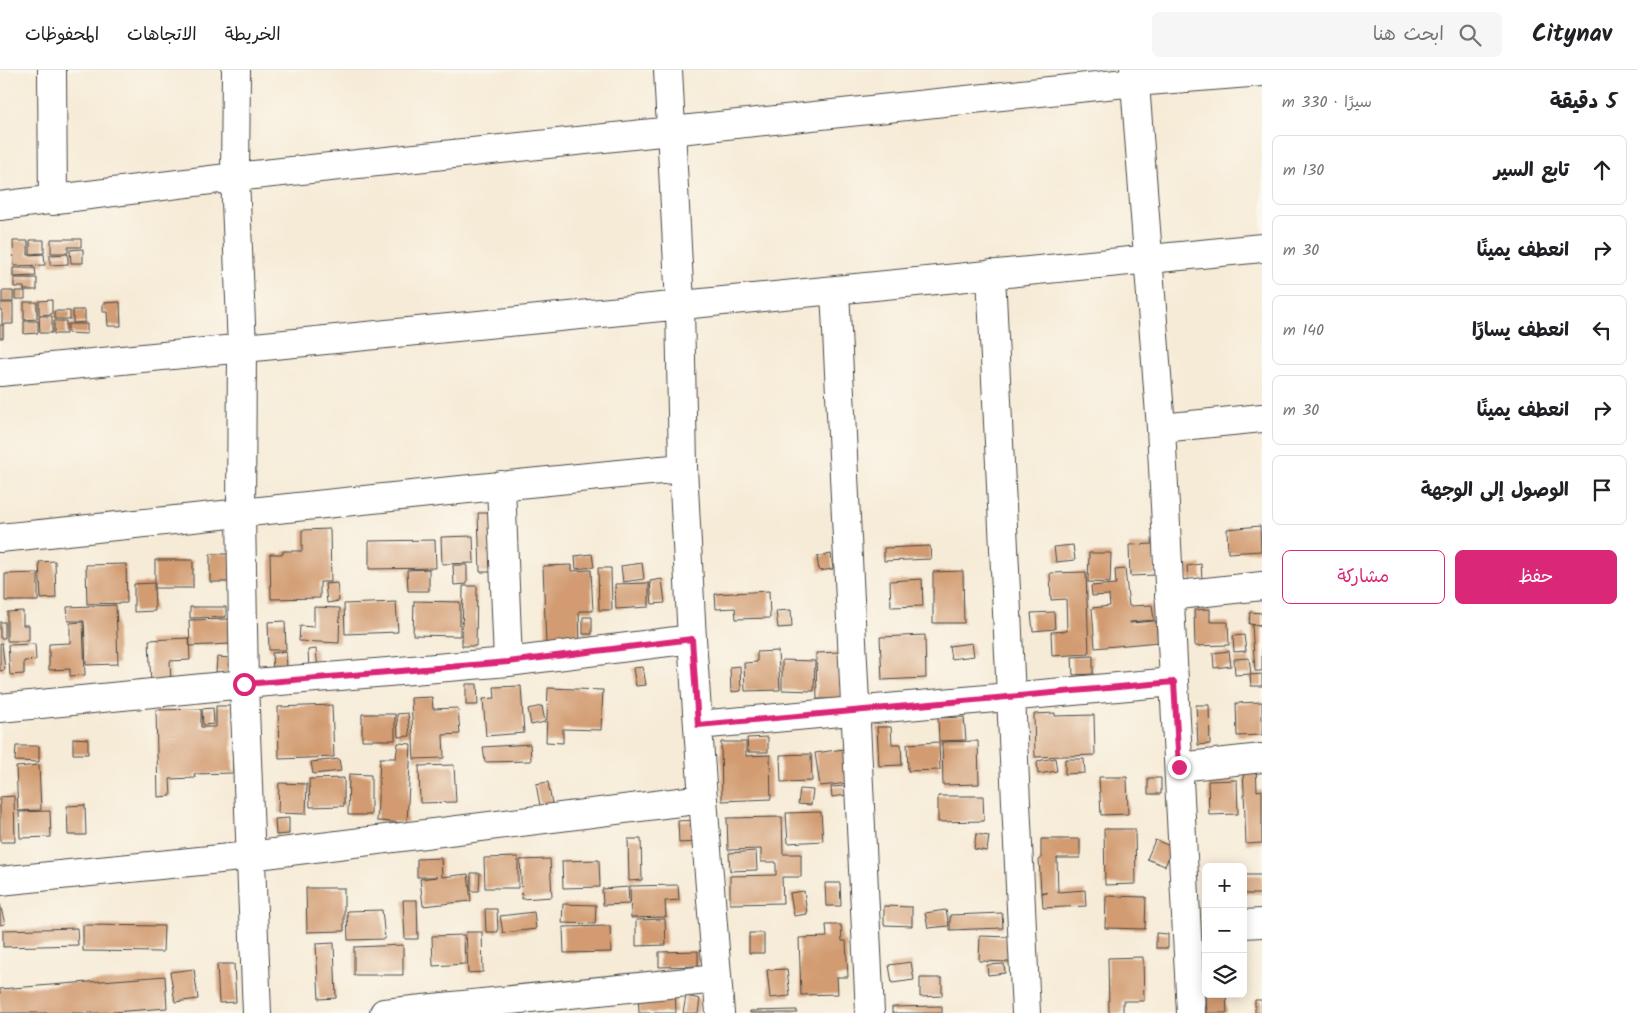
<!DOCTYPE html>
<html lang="ar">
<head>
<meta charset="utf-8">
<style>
  body { margin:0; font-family:Kalam,"Playpen Sans Arabic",sans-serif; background:#f6f6f6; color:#202124; direction:rtl }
  .controls { position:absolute; right:15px; bottom:15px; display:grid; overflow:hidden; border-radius:8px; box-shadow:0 2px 12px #0003 }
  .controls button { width:45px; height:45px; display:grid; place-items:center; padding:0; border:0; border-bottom:1px solid #e0e0e0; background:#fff; color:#202124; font:25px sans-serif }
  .stop { position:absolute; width:15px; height:15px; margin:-11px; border:4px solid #db2777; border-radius:50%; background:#fff }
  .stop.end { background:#db2777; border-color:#fff; box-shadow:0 1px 5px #0008 }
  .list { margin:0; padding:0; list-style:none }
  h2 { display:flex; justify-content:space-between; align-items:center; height:65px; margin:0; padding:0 20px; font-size:21px }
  h2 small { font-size:16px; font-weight:400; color:#757577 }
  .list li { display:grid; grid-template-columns:32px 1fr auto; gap:15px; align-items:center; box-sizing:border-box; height:70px; margin:0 10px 10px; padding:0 10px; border:1px solid #e0e0e0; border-radius:8px }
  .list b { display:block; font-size:19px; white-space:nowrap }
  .list em { font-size:16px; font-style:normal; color:#757577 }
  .actions { display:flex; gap:10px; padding:15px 20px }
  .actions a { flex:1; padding:11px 0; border:1px solid #db2777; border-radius:8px; text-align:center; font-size:18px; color:#db2777 }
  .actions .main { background:#db2777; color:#fff }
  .icon { flex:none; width:28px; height:28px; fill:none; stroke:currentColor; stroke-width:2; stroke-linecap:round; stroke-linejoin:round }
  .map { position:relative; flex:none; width:1262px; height:943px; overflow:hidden; direction:ltr }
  header { display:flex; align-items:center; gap:30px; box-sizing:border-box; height:70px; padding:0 25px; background:#fff; border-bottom:1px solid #e0e0e0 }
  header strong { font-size:24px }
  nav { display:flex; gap:28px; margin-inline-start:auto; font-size:18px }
  .search { width:350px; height:45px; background:#f6f6f6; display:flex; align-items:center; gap:12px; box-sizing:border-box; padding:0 18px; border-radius:8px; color:#757577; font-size:19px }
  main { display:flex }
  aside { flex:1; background:#fff }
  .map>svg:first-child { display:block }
  .building { fill:#d29b71 }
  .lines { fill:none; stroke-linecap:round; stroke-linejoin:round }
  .minor-casing { stroke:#494845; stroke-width:30 }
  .minor { stroke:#fff; stroke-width:28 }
  .route { stroke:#db2777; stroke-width:6 }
</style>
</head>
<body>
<header>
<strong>Citynav</strong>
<div class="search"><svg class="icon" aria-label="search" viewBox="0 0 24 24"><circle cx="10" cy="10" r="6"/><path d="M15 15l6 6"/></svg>ابحث هنا</div>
<nav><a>الخريطة</a><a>الاتجاهات</a><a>المحفوظات</a></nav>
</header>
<main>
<aside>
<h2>5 دقيقة<small>سيرًا · 330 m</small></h2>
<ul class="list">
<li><svg class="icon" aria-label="ahead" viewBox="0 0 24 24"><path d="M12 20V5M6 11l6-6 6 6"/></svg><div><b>تابع السير</b></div><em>130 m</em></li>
<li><svg class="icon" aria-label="right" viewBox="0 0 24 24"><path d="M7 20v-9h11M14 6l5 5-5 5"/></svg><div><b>انعطف يمينًا</b></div><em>30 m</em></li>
<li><svg class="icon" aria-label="left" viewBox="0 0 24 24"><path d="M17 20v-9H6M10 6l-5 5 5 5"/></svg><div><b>انعطف يسارًا</b></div><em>140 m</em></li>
<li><svg class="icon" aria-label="right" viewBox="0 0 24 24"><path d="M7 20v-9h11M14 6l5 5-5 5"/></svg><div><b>انعطف يمينًا</b></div><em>30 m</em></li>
<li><svg class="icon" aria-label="arrive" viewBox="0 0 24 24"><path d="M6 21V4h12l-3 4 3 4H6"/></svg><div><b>الوصول إلى الوجهة</b></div></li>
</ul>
<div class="actions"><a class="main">حفظ</a><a>مشاركة</a></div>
</aside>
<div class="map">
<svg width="1262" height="943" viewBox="0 0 1262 943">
  <rect width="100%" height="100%" fill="#fbf7ec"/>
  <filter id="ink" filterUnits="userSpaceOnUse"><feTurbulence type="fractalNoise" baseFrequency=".02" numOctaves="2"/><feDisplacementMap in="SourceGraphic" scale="10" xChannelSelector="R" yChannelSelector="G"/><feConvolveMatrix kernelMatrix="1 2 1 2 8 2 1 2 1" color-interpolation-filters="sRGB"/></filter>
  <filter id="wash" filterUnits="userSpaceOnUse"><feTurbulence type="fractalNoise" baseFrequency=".0096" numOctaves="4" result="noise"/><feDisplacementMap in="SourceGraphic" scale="20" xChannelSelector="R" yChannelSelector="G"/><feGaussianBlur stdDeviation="1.12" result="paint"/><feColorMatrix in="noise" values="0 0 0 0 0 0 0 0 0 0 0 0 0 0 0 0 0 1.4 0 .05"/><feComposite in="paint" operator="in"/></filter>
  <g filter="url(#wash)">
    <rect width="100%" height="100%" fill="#f6ebd7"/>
    <g id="blocks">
      <path class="building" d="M51 169H81V177H68V183H51Z
        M30 170H44V183L30 184Z
        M13 171H28V185L44 184 45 195 14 196Z
        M83 179V193H71L70 180Z
        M68 184V194L50 195V185Z
        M13 198H35L36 206 13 207Z
        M14 208H37V220H24V217H14Z
        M2 221H13V232H2Z
        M15 221H25V229H15Z
        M52 230V244L39 245V231Z
        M24 232H37V249L24 250Z
        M120 232 121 256H108L107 242H103V233Z
        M0 233H13V254H2V240H0Z
        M73 240H85V252L73 253Z
        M54 241H70V249H55Z
        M39 246H52V263H40Z
        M24 251H38V263L24 264Z
        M54 251H66V264H54Z
        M68 254H87V264L68 263Z
        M0 255H3V268H0Z
        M478 443H496L497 502H480Z
        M1260 456 1261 481 1228 483 1227 459Z
        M330 459 331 512H320V528L271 529 270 484H283V481H302V460Z
        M473 466 474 493 442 494 441 467Z
        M435 470 436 498 369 499V471Z
        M1154 474 1155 505 1130 506 1129 475Z
        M1073 475 1075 490 1056 492 1054 477Z
        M930 476 931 489 884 491V478Z
        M1089 483H1111L1110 513 1088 512Z
        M210 484H231V512H210Z
        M592 484 594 497 576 499 575 486Z
        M831 484 833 499 819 501 817 487Z
        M155 490H193V518H155Z
        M55 491 56 528 41 529 39 492Z
        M642 493 644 509 623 512 621 496Z
        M126 494 127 533 87 534 86 495Z
        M1201 494 1202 509 1188 510 1187 496Z
        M453 495H467V514L454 515Z
        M572 495V501L591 500 593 541H579L580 574 546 575 543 496Z
        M598 498H611L612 540H599Z
        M429 499V521H408L407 500Z
        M1125 499 1129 536 1152 535 1154 550 1130 552V553L1156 551 1158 572 1095 578 1092 538 1110 536 1109 525 1092 526 1091 516 1116 514 1115 500Z
        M963 501 964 553H933V502Z
        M1086 502 1089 584 1052 586 1051 562 1067 561 1066 529 1051 530 1050 503Z
        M38 503V531H5V504Z
        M662 509 665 533 652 534 650 511Z
        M922 509 923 536 891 537 890 511Z
        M154 513 155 541 134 542V514Z
        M337 513 339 531 327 533 325 514Z
        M649 513V537L616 539 615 514Z
        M463 516H477L476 576H462Z
        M769 521 770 548 736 549 735 538 716 539 715 524Z
        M414 531 460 532V566L413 565Z
        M396 532 398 562 345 564 344 534Z
        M116 535 118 594 86 595 84 551H68L67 537Z
        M190 537H226V547L190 548Z
        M314 537 340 538 339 573 299 571 300 556 314 557Z
        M1210 539V552H1228L1229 575 1195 576 1194 540Z
        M791 540 792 557 778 558 776 541Z
        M23 541V555H29V571H7V542Z
        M1054 542 1055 559 1033 561 1031 543Z
        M1250 542 1262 543V555L1249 554Z
        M583 547H592V564H583Z
        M229 549 230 574 190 576 189 550Z
        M285 551 286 580H269L268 552Z
        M0 552H5V568H0Z
        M83 552 85 605 70 606V599L49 600V574L70 573V553Z
        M1252 555H1262V601H1255Z
        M925 565 926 608 882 610 880 567Z
        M1244 565 1246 581 1234 582 1233 566Z
        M189 568 190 590 170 591 171 615 151 616 149 570Z
        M0 573H2L5 600 0 601Z
        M972 573 974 586 951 589 949 576Z
        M35 574 36 590 24 591V604L10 605 8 575Z
        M316 579 318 599H309L308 580Z
        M778 581 780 620 745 621 744 593 757 592V582Z
        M1229 581 1231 596 1214 598 1213 583Z
        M286 582 287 599 273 601 272 583Z
        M840 582 841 629H817L816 583Z
        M1093 586V604L1073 605 1072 587Z
        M217 587 231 588 230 603 216 602Z
        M1249 588 1251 604 1235 605 1234 589Z
        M782 590 815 591 814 621 782 620Z
        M740 596 741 621 731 622 730 597Z
        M643 597 646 615 636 616 633 598Z
        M1262 604V616H1251L1250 605Z
        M466 614H477L478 635H466Z
        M521 616 524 663 486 666 483 629 495 628 494 617Z
        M548 618 603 620 601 660 563 659V673L546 672Z
        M432 627 433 639 458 638 460 664 443 665 444 688 414 689 411 628Z
        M1262 632V665L1237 666 1236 633Z
        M332 635 334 687 279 689 278 637Z
        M1196 635H1209L1210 674 1198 675Z
        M216 636H231L233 703 194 704 195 708 170 709 171 726 158 727 156 640 201 639V657H216Z
        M542 636 545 652 531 655 528 639Z
        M213 638 214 654 203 655 202 639Z
        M408 643 410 666 398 667 397 644Z
        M1055 643V646L1094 645 1095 685 1035 687 1034 644Z
        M362 644H395V670H362Z
        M964 647 966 670 939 671 938 648Z
        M877 657H891L892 674H901L902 695 879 696Z
        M768 667V682H748L747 668Z
        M73 668 88 669V684H73Z
        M978 671 979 714 943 715 942 672Z
        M721 672H746V686L770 685 771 729 722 731Z
        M939 672 940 700 908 701 907 674Z
        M398 673 411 674 407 753 377 751 380 688H396Z
        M530 674 531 691 485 692 483 677Z
        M16 676H39V692L15 691Z
        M844 679 849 713 820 716 815 683Z
        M811 684 812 711 781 712 780 685Z
        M1055 688 1057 701 1038 704 1037 691Z
        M339 689 341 701 313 704 311 692Z
        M1065 689H1084L1085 703 1065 704Z
        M39 695 41 740 18 741 16 697Z
        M454 695 456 732 420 733 419 696Z
        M1243 695H1256L1257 721 1262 720V773L1246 774Z
        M349 704 371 705V745H348Z
        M1099 707H1127L1128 744 1101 745Z
        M344 708V736L310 737 309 709Z
        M1148 708H1161V724H1148Z
        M1237 710 1238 744 1209 745 1208 711Z
        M548 712 553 739 541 741 536 714Z
        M279 713 307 714 306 744 278 743Z
        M845 716 846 725 832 727 831 717Z
        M800 719 813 720 811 735 798 734Z
        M14 726 15 772H0V727Z
        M938 726H983L984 751 938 752Z
        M85 735 86 765H68L67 736Z
        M50 741 51 767 20 768 19 742Z
        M821 742 823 771 788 773 786 743Z
        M782 747 783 784H801V807H782L783 833 730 834V806L776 805V792H761V779L728 780 727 748Z
        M289 748V764L276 765 275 749Z
        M698 750 699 772 679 773 678 751Z
        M1104 759H1135L1136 814 1105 815Z
        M976 764 989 766 987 781 974 779Z
        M628 769H641L642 810 629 811Z
        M1041 769H1080V788H1057L1058 822 1085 820 1086 836 1043 838 1042 823H1047L1041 822 1039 789H1041Z
        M1155 770 1173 777 1165 796 1147 789Z
        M756 781 757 800 730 801 729 783Z
        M518 787V818H485L484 788Z
        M441 788 442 807 468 804 471 831 423 836 420 809 437 807H417V789Z
        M550 789 552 827 522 829 520 790Z
        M599 790 600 817 563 818 562 791Z
        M471 803H480L479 821H471Z
        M1243 805H1262V824H1243Z
        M825 813H840L841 836H826Z
        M678 815 679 830 665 831 666 847 631 848 630 816Z
        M628 817 629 834 603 835 602 819Z
        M306 818H344V861L307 862Z
        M804 821 807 844 794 846 790 823Z
        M1106 826 1146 827 1145 859 1105 858Z
        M403 830H417L418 869H405Z
        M0 834 5 854 0 855Z
        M563 834 596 835 595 854 562 853Z
        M884 836 912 837V856L884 855Z
        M485 839H497L498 862H486Z
        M382 840 385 869 348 870 347 841Z
        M946 840 949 856 928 858 925 843Z
        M534 842 536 859 503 863 500 846Z
        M1002 843 1003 858 950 860V845Z
        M665 849 666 875 636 876V850Z
        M83 855 164 856 163 882 83 881Z
        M826 855H841L842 871H846L848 907H837L838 924 801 925 799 868 827 867Z
        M610 856 611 882 564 883 563 857Z
        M77 858 78 875 3 877V860Z
        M466 862H482L483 902 468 903Z
        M749 863H764V883H749Z
        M1156 863 1168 864V878H1156Z
        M464 865 465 894 433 896 432 866Z
        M980 866 1011 867 1010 892 979 891Z
        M334 873 336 928 319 929 316 874Z
        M403 875V905H354V877Z
        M698 881V896L659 897V882Z
        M1143 887 1144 931H1123V943H1109L1108 888Z
        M911 892 914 910 892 913 889 895Z
        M217 894H234L236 932 219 933Z
        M1004 894 1005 903 988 905 987 895Z
        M194 899 198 929 175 932 170 902Z
        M787 899 790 926 770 928 767 900Z
        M165 906 167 938 99 943H0V919Z
        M920 908H942V926L920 927Z
        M675 920 676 943H639L638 921Z
        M1206 924H1226L1227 943H1207Z
        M686 926 700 929 698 943H683Z
        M1255 930H1262V943H1255Z
        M942 936V943H892V937Z
        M797 940V943H750V941Z"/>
    </g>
  </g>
  <g filter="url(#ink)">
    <use href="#blocks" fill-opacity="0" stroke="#494845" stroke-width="1"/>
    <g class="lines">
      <defs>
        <path id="minor" d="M52 0 53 131
          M236 0 235 107 242 278 241 444 244 614 257 943
          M668 0 680 235 683 398 692 569 703 729 720 943
          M1134 0 1161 358 1191 943
          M0 136 235 107 1135 12 1262 2
          M991 204 1026 943
          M835 220 870 943
          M0 302 1262 178
          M1161 358 1262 348
          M501 415 508 592
          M0 468C228 445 455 419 683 398
          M1169 526 1262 516
          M0 638 244 614 508 592 692 569
          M698 655 1173 612
          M1179 697 1262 688
          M0 811 250 786 703 729
          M1243 854 1262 853
          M384 943 717 909"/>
      </defs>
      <use href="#minor" class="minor-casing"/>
      <use href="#minor" class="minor"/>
    </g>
  </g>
  <g class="lines" filter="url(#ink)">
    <path class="route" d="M244 614 508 592 692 569 698 655 1174 612 1179 697"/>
  </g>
</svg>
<div class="controls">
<button>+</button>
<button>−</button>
<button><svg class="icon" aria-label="layers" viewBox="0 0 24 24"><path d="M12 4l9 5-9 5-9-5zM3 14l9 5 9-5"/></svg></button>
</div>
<div class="stop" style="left:244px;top:614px"></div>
<div class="stop end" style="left:1179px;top:697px"></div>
</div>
</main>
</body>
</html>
